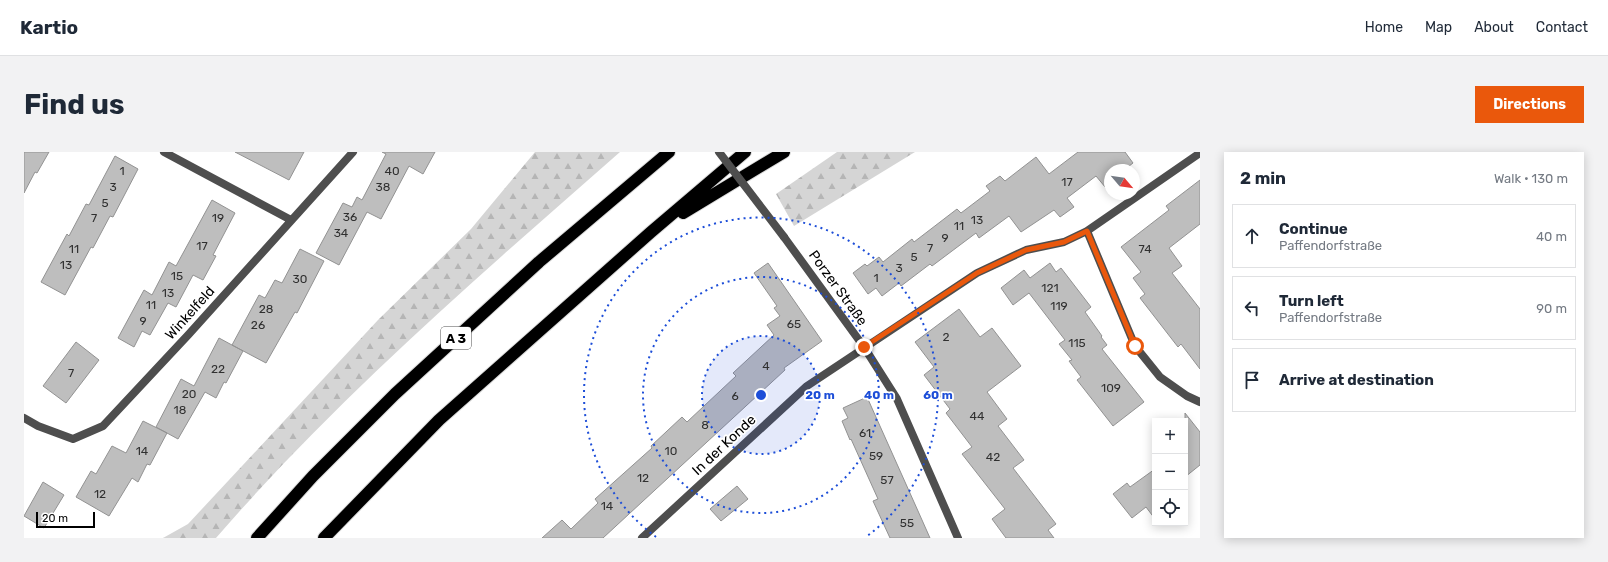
<!DOCTYPE html>
<html lang="en">
<head>
<meta charset="utf-8">
<style>
  body { margin:0; font-family:Rubik,sans-serif; background:#f2f2f3; color:#1f2937 }
  .controls { position:absolute; right:12px; bottom:12px; display:grid; overflow:hidden; border-radius:0px; box-shadow:0 2px 10px #0003 }
  .controls button { width:36px; height:36px; display:grid; place-items:center; padding:0; border:0; border-bottom:1px solid #e0e1e3; background:#fff; color:#1f2937; font:20px sans-serif }
  .compass { position:absolute; left:1080px; top:12px; width:36px; height:36px; border-radius:50%; background:#fff; box-shadow:0 2px 10px #0003; rotate:119deg }
  .scale { position:absolute; left:12px; bottom:10px; width:59px; box-sizing:border-box; padding-left:4px; border:2px solid #000; border-top:0; font-size:11px; line-height:14px; white-space:nowrap; color:#000; -webkit-text-stroke:3px #fff; paint-order:stroke }
  .stop { position:absolute; width:12px; height:12px; margin:-9px; border:3px solid #ea580c; border-radius:50%; background:#fff }
  .stop.end { background:#ea580c; border-color:#fff; box-shadow:0 1px 4px #0008 }
  .list { margin:0; padding:0; list-style:none }
  h2 { display:flex; justify-content:space-between; align-items:center; height:52px; margin:0; padding:0 16px; font-size:17px }
  h2 small { font-size:13px; font-weight:400; color:#747a83 }
  .list li { display:grid; grid-template-columns:26px 1fr auto; gap:12px; align-items:center; box-sizing:border-box; height:64px; margin:0 8px 8px; padding:0 8px; border:1px solid #e0e1e3; border-radius:0px }
  .list b { display:block; font-size:15px; white-space:nowrap }
  .list p { margin:0; font-size:13px; white-space:nowrap; color:#747a83 }
  .list em { font-size:13px; font-style:normal; color:#747a83 }
  .icon { flex:none; width:22px; height:22px; fill:none; stroke:currentColor; stroke-width:2; stroke-linecap:round; stroke-linejoin:round }
  .map { position:relative; flex:none; width:1176px; height:386px; overflow:hidden; border-radius:0px }
  header { display:flex; align-items:center; gap:24px; box-sizing:border-box; height:56px; padding:0 20px; background:#fff; border-bottom:1px solid #e0e1e3 }
  header strong { font-size:19px }
  nav { display:flex; gap:22px; margin-inline-start:auto; font-size:14px }
  .intro { display:flex; align-items:center; justify-content:space-between; box-sizing:border-box; height:96px; padding:0 24px }
  h1 { margin:0; font-size:28px }
  .button { padding:10px 18px; border-radius:0px; background:#ea580c; color:#fff; font-size:14px; font-weight:700 }
  main { display:flex; gap:24px; padding:0 24px }
  aside { flex:1; background:#fff; border-radius:0px; box-shadow:0 2px 10px #0003 }
  .map>svg:first-child { display:block }
  .forest { fill:url(#forest-firs) }
  .building { fill:#bebebe; stroke:#929292 }
  .lines { fill:none; stroke-linecap:round; stroke-linejoin:round }
  .motorway-casing { stroke:#dbdbdb; stroke-width:14 }
  .minor { stroke:#4e4e4e; stroke-width:8 }
  .motorway { stroke:#000; stroke-width:12 }
  .minor-bridge { stroke:#4e4e4e; stroke-width:8 }
  .route { stroke:#ea580c; stroke-width:5 }
  .ring { fill:none; stroke:#1d4ed8; stroke-width:2; stroke-dasharray:2 4 }
  .labels { text-anchor:middle; dominant-baseline:central; stroke-width:3.5; stroke-linejoin:round; paint-order:stroke }
  .number-label { font-size:12px; fill:#303030 }
  .shield { fill:#fff; stroke:#4c4c4c; stroke-width:1 }
  .shield-label { font-size:13px; font-weight:bold; fill:#000 }
  .street-label { font-size:14px; fill:#000; stroke:#fff }
  .centre { fill:#1d4ed8; stroke:#fff; stroke-width:2 }
  .ring-label { font-size:12px; text-anchor:middle; font-weight:bold; fill:#1d4ed8; stroke:#fff; stroke-width:3.5; stroke-linejoin:round; paint-order:stroke }
</style>
</head>
<body>
<header>
<strong>Kartio</strong>
<nav><a>Home</a><a>Map</a><a>About</a><a>Contact</a></nav>
</header>
<div class="intro"><h1>Find us</h1><a class="button">Directions</a></div>
<main>
<div class="map">
<svg width="1176" height="386" viewBox="0 0 1176 386">
  <defs>
    <pattern id="forest-firs" width="22" height="20" patternUnits="userSpaceOnUse"><rect width="22" height="20" fill="#d5d5d5"/><path d="M5 1l3.5 6h-7zM16 11l3.5 6h-7z" fill="#b5b5b5"/></pattern>
  </defs>
  <rect width="100%" height="100%" fill="#fff"/>
  <path class="forest" d="M511 0H596C456 123 314 245 192 386H139L164 372 354 168 447 77Z
    M813 0H891L770 74 752 42Z"/>
  <path class="building" d="M0 0H25L13 21 11 20 0 41Z
    M211 0H280L265 28Z
    M358 0H411L399 22 385 14 357 67 343 60 315 113 292 101 319 51 328 55 333 45 338 48 362 2Z
    M1054 0H1101L1109 11 1100 18H1086V41L1072 24 1043 46 1050 55 1036 65 1030 58 997 80 985 64 955 86 952 81 908 114 906 112 877 134 875 131 858 144 852 136 844 142 829 121 841 112 843 114 855 105 859 110 888 87 890 90 933 57 937 61 966 39 962 34 976 24 981 29 1012 5 1025 22Z
    M91 4 114 17 89 65 86 64 69 96 67 95 41 143 17 130 43 82 45 84 62 52 65 53Z
    M1176 28V72L1145 96 1158 114 1148 121 1176 157V217L1157 192 1154 195 1116 146 1121 142 1109 126 1117 120 1097 95 1145 58 1142 54Z
    M188 48 211 61 189 103 192 104 179 128 169 123 152 155 144 151 126 183 118 179 110 195 94 186 120 138 128 143 145 110 152 114Z
    M276 97 300 109 273 161 271 160 242 211 208 193 235 143 241 146 251 128 258 131Z
    M744 111 798 189 760 216 761 218 579 386H518L538 368 547 377 574 351 571 347 628 296 627 294 658 265 663 270 680 254 712 224 709 221 750 183 743 173 756 164 750 156 753 154 730 121Z
    M1026 111 1032 120 1037 116 1067 155 1061 160 1078 184 1077 185 1083 193 1078 197 1120 250 1089 274 1053 228 1057 225 1045 209 1048 208 1035 192 1041 188 1005 141 989 153 977 136 1000 118 1006 126Z
    M935 157 956 185 968 176 997 214 963 240 983 267 974 274 1000 308 989 316 1032 372 1024 378 1030 386H982L968 367 981 357 938 302 948 295 922 261 926 257 900 223 910 215 891 190Z
    M195 186 219 199 202 231 200 230 192 246 181 240 154 287 132 275 157 227 170 234Z
    M52 190 75 208 42 251 19 234Z
    M843 245 894 359 906 386H866L849 349 854 347 827 287 826 288 818 269 824 266 819 256Z
    M1161 261 1176 280V313L1161 325V293L1163 291 1161 289Z
    M119 269 143 281 126 313 123 312 114 330 108 326 85 364 52 345 67 319 72 322 88 294 102 301Z
    M1131 317V367L1122 355 1108 366 1089 342 1103 331 1106 335Z
    M19 330 40 343 20 376 0 364Z
    M713 334 724 347 697 369 686 357Z"/>
  <g class="lines">
    <defs>
      <path id="motorway" d="M659 61 760 0
        M233 386 289 324 371 242 515 110 645 0
        M300 386 415 268 627 80 721 0"/>
    </defs>
    <use href="#motorway" class="motorway-casing"/>
    <path class="minor" d="M140 0 267 68
      M1063 79 1111 194 1136 225 1163 244 1176 250
      M760 85 840 195 873 247 934 386
      M0 266 14 274 49 287 79 274 165 182 329 0
      M618 386 783 234 953 121 1002 98 1040 90 1063 79 1176 1"/>
    <use href="#motorway" class="motorway"/>
    <path class="minor-bridge" d="M695 0 760 85"/>
  </g>
  <g class="lines">
    <path class="route" d="M840 195 953 121 1002 98 1040 90 1063 79 1111 194"/>
  </g>
  <circle cx="737" cy="243" r="59" fill="#1d4ed8" fill-opacity=".12"/>
  <g class="ring">
    <circle cx="737" cy="243" r="59"/>
    <circle cx="737" cy="243" r="118"/>
    <path d="M632 385A177 177 0 1 1 842 385"/>
  </g>
  <g class="labels">
    <g class="number-label">
      <text x="98" y="19">1</text>
      <text x="368" y="19">40</text>
      <text x="1043" y="30">17</text>
      <text x="89" y="35">3</text>
      <text x="359" y="35">38</text>
      <text x="81" y="51">5</text>
      <text x="326" y="65">36</text>
      <text x="70" y="66">7</text>
      <text x="194" y="66">19</text>
      <text x="953" y="68">13</text>
      <text x="935" y="74">11</text>
      <text x="317" y="81">34</text>
      <text x="921" y="86">9</text>
      <text x="178" y="94">17</text>
      <text x="906" y="96">7</text>
      <text x="50" y="97">11</text>
      <text x="1121" y="97">74</text>
      <text x="890" y="105">5</text>
      <text x="42" y="113">13</text>
      <text x="875" y="116">3</text>
      <text x="153" y="124">15</text>
      <text x="852" y="126">1</text>
      <text x="276" y="127">30</text>
      <text x="1026" y="136">121</text>
      <text x="144" y="141">13</text>
      <text x="127" y="153">11</text>
      <text x="1035" y="154">119</text>
      <text x="242" y="157">28</text>
      <text x="119" y="169">9</text>
      <text x="770" y="172">65</text>
      <text x="234" y="173">26</text>
      <text x="922" y="185">2</text>
      <text x="1053" y="191">115</text>
      <text x="742" y="214">4</text>
      <text x="194" y="217">22</text>
      <text x="47" y="221">7</text>
      <text x="1087" y="236">109</text>
      <text x="165" y="242">20</text>
      <text x="711" y="244">6</text>
      <text x="156" y="258">18</text>
      <text x="953" y="264">44</text>
      <text x="681" y="273">8</text>
      <text x="841" y="281">61</text>
      <text x="118" y="299">14</text>
      <text x="647" y="299">10</text>
      <text x="852" y="304">59</text>
      <text x="969" y="305">42</text>
      <text x="619" y="326">12</text>
      <text x="863" y="328">57</text>
      <text x="76" y="342">12</text>
      <text x="583" y="354">14</text>
      <text x="883" y="371">55</text>
    </g>
    <rect class="shield" x="417" y="175" width="30" height="22" rx="3"/>
    <g class="shield-label">
      <text x="432" y="186">A 3</text>
    </g>
    <g class="street-label">
      <text transform="translate(814 136) rotate(54)">Porzer Straße</text>
      <text transform="translate(166 161) rotate(-48)">Winkelfeld</text>
      <text transform="translate(700 293) rotate(-43)">In der Konde</text>
    </g>
  </g>
  <circle cx="737" cy="243" r="6" class="centre"/>
  <g class="ring-label">
    <text x="796" y="247">20 m</text>
    <text x="855" y="247">40 m</text>
    <text x="914" y="247">60 m</text>
  </g>
</svg>
<div class="controls">
<button>+</button>
<button>−</button>
<button><svg class="icon" aria-label="locate" viewBox="0 0 24 24"><circle cx="12" cy="12" r="6"/><path d="M12 2v4M12 18v4M2 12h4M18 12h4"/></svg></button>
</div>
<svg class="compass" viewBox="-18 -18 36 36"><path d="M0-13l5 13h-10z" fill="#e53935"/><path d="M0 13l5-13h-10z" fill="#747a83"/></svg>
<div class="scale">20 m</div>
<div class="stop" style="left:1111px;top:194px"></div>
<div class="stop end" style="left:840px;top:195px"></div>
</div>
<aside>
<h2>2 min<small>Walk · 130 m</small></h2>
<ul class="list">
<li><svg class="icon" aria-label="ahead" viewBox="0 0 24 24"><path d="M12 20V5M6 11l6-6 6 6"/></svg><div><b>Continue</b><p>Paffendorfstraße</p></div><em>40 m</em></li>
<li><svg class="icon" aria-label="left" viewBox="0 0 24 24"><path d="M17 20v-9H6M10 6l-5 5 5 5"/></svg><div><b>Turn left</b><p>Paffendorfstraße</p></div><em>90 m</em></li>
<li><svg class="icon" aria-label="arrive" viewBox="0 0 24 24"><path d="M6 21V4h12l-3 4 3 4H6"/></svg><div><b>Arrive at destination</b></div></li>
</ul>
</aside>
</main>
</body>
</html>
